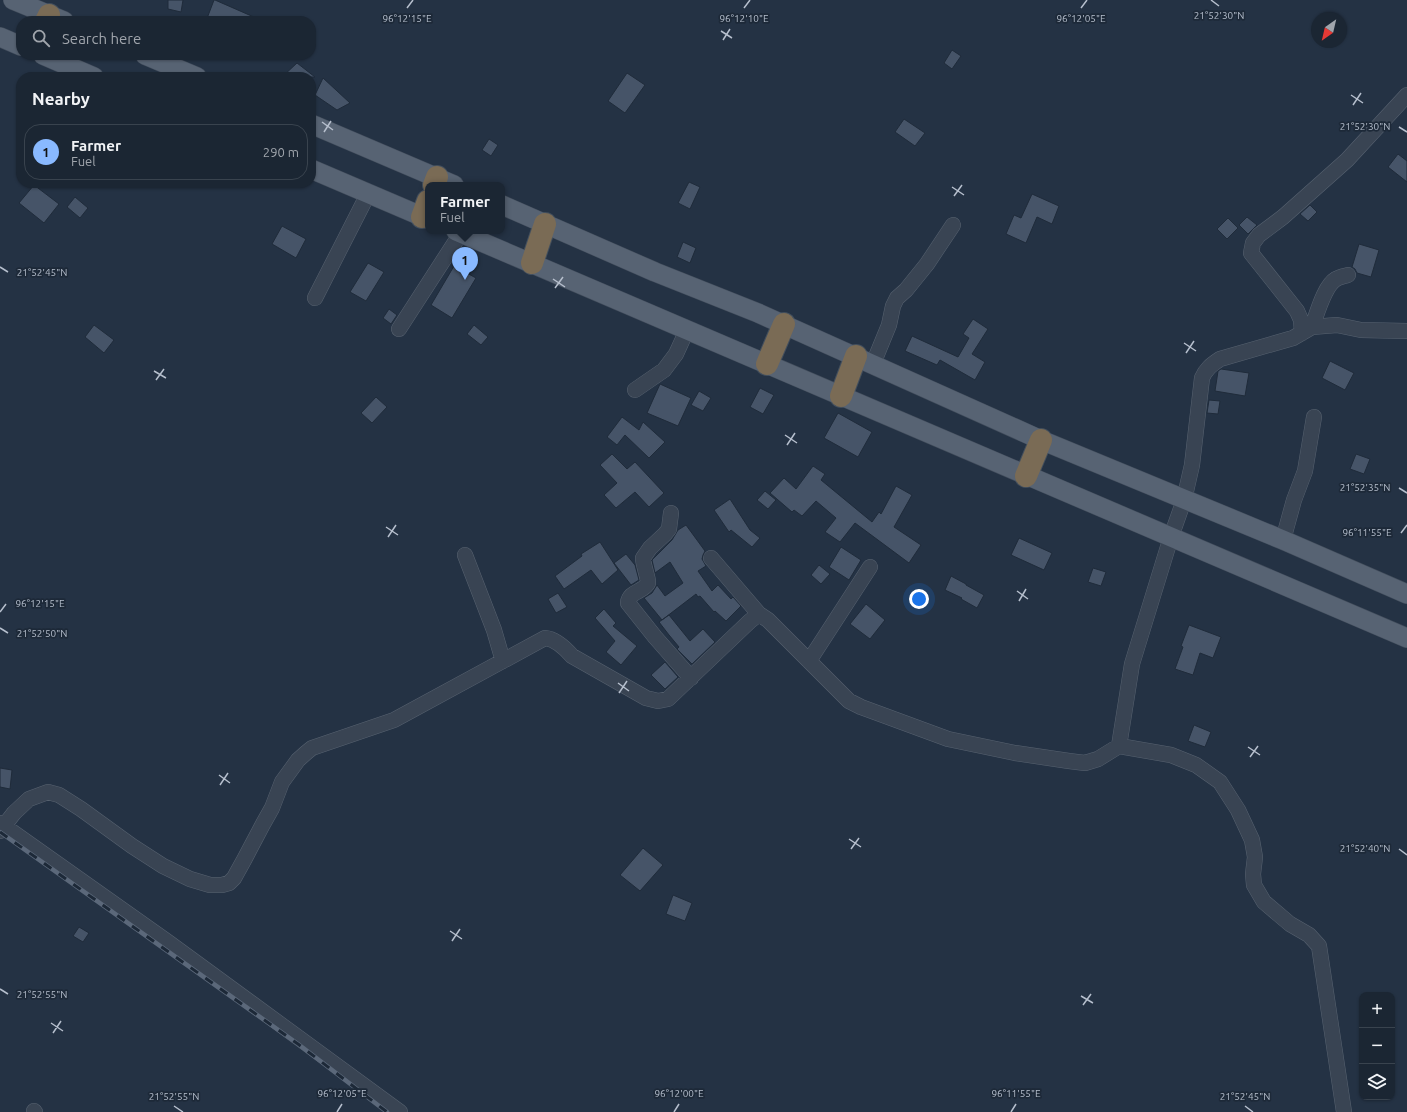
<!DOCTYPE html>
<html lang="en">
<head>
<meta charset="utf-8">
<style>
  body { margin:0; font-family:Ubuntu,sans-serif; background:#242e3b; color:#f1f3f6 }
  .controls { position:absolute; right:12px; bottom:12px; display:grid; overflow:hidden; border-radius:8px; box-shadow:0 1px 3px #0004 }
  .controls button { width:36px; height:36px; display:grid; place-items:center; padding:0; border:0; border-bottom:1px solid #39434e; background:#1b2633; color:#f1f3f6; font:20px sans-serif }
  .compass { position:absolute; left:1311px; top:12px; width:36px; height:36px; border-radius:50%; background:#1b2633; box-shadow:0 1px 3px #0004; rotate:214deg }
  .you { position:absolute; left:919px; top:599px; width:14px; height:14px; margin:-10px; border:3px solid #fff; border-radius:50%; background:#1a73e8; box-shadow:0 0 0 6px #1a73e833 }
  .badge { display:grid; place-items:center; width:26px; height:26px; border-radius:50%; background:#89b9ff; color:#111; font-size:13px; font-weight:700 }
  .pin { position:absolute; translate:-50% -33px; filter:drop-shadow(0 1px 2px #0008) }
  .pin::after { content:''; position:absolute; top:21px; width:14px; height:12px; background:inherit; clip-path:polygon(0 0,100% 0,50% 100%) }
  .popup { position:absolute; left:425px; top:182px; width:80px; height:52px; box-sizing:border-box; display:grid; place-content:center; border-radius:8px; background:#1b2633; filter:drop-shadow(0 1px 3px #0005); font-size:13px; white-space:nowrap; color:#a0a5ac }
  .popup b { font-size:15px; color:#f1f3f6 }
  .popup::after { content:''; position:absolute; left:50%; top:100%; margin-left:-8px; border:8px solid transparent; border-top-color:#1b2633 }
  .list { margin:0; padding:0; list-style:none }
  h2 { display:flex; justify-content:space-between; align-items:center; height:52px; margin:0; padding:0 16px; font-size:17px }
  h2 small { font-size:13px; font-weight:400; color:#a0a5ac }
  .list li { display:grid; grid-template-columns:26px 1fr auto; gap:12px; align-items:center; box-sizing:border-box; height:56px; margin:0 8px 8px; padding:0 8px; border:1px solid #39434e; border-radius:16px }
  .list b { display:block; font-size:15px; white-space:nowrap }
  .list p { margin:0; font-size:13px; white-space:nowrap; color:#a0a5ac }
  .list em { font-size:13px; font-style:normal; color:#a0a5ac }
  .icon { flex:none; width:22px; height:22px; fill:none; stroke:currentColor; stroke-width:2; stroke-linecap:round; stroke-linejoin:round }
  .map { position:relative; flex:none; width:1407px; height:1112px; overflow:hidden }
  .search { position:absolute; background:#1b2633; box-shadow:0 1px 3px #0004; left:16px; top:16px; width:300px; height:44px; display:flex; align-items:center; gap:10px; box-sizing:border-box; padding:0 14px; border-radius:16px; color:#a0a5ac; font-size:15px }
  .panel { position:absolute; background:#1b2633; box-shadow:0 1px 3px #0004; left:16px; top:72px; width:300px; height:116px; border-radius:16px }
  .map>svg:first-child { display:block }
  .building { fill:#465468; stroke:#1f2b3a }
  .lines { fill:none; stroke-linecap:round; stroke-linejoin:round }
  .minor-casing { stroke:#576270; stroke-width:16 }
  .major-casing { stroke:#424d5c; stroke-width:20 }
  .highway-casing { stroke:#434f5d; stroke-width:24 }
  .minor { stroke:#394453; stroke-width:15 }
  .major { stroke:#576373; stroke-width:19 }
  .highway { stroke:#7a6b55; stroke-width:22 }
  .rail-casing { stroke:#5b687a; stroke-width:4.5 }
  .rail { stroke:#1d2938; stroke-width:3; stroke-dasharray:9; stroke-linecap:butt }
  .ticks { fill:none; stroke:#b6bfcd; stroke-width:1.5 }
  .ticks-label { font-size:10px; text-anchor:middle; fill:#b6bfcd; stroke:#1d2938; stroke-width:3.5; stroke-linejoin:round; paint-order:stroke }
</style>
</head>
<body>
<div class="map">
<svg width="1407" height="1112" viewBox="0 0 1407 1112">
  <rect width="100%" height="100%" fill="#243244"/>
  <path class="building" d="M168 0H183L181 12 168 9Z
    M214 0H215L263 21H206Z
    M952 50 961 56 952 69 944 63Z
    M297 63 315 77H282Z
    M627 73 645 85 625 113 608 101Z
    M323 78 350 103 337 110 315 95Z
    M904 119 925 133 915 146 895 132Z
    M489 139 498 145 491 156 482 150Z
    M1398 154 1407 161V182L1388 167Z
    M689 182 700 187 690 209 678 203Z
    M34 185 59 204 44 223 19 203Z
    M1032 194 1059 206 1052 224 1037 217 1026 243 1006 234 1014 215 1021 218Z
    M75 197 88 208 80 218 67 207Z
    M1310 205 1317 212 1308 221 1300 214Z
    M1247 217 1257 225 1248 234 1239 225Z
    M1228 218 1238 228 1227 239 1217 229Z
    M282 226 306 239 296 258 272 244Z
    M683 242 696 248 690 263 677 257Z
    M1359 244 1379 250 1371 277 1357 273 1355 269 1352 267Z
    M368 263 384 272 366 301 350 292Z
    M454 266 476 278 452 318 431 305Z
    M389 309 397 315 391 324 383 318Z
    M973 319 988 329 972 354 985 362 975 380 940 360 937 365 905 351 912 336 958 357 969 338 963 334Z
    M94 325 114 340 104 353 85 337Z
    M474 325 488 337 481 345 467 334Z
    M1330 361 1354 373 1345 390 1322 378Z
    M1221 369 1249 373 1245 396 1215 391 1218 371Z
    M660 384 691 398 678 426 647 413Z
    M760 388 774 395 763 414 750 407Z
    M699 391 711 398 703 411 691 405Z
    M376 397 387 407 372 423 361 413Z
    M1209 400 1220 401 1218 414 1207 413Z
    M838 413 872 432 858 457 824 438Z
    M622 417 639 430 643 422 665 442 649 458 625 435 617 445 607 437Z
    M612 454 627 469 635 462 664 493 649 507 635 492 616 508 604 495 617 483 600 465Z
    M1356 454 1370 459 1364 474 1350 469Z
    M813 466 825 474 821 480 872 522 879 512 881 514 896 486 912 495 894 527 921 545 909 563 855 523 840 542 825 532 836 518 816 501 802 516 794 510 792 512 770 493 784 478 796 489Z
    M765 491 776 500 768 509 757 500Z
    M730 499 750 530 760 538 752 547 731 530 729 532 714 510Z
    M686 525 705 551 703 555 702 559 706 566 698 571 712 591 718 585 731 599 733 597 741 606 726 621 715 611 714 612 700 596 698 597 696 594 662 620 644 598 652 593 657 585 665 596 683 583 670 562 655 573 652 560 672 540 678 530Z
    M1019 538 1052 553 1044 570 1011 555Z
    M600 542 618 570 602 584 591 570 564 589 555 576 582 556 581 554Z
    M841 547 861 560 849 580 829 567Z
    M626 554 635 565 639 580 631 585 614 563Z
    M819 565 830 574 821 584 811 575Z
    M1093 568 1106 572 1101 586 1088 582Z
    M951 576 966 584V585L984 595 977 608 961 599 962 598 945 590Z
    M558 593 567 607 556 613 548 599Z
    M866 604 885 620 870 639 850 624Z
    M604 609 616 623 613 626 637 646 621 665 606 652 615 641 595 618Z
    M669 615 690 641 703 629 715 642 692 664 677 649 679 647 669 635 659 622Z
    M1189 625 1221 637 1213 658 1200 653 1193 675 1175 669 1183 647 1181 646Z
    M665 662 678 677 665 689 651 675Z
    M1194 725 1211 732 1205 747 1188 741Z
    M0 768 12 770 10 789 0 787Z
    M643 848 663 865 640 891 620 875Z
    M673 895 692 903 685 921 666 914Z
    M79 927 89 933 83 942 73 936Z"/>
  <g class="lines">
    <defs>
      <path id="minor" d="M315 298 368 194
        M1312 327C1317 314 1324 286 1336 279 1339 277 1344 276 1348 275
        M399 329 461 233
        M1302 333 1301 320 1297 311 1251 253 1253 243 1259 235 1283 217 1347 160 1407 95
        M873 364 889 325 893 306 897 298 906 290 927 264 953 225
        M635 390 664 370 676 354 687 330
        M671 513 669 529 665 534 650 548 643 558C643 564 649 581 648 583 644 592 629 591 628 603L655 637 691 678
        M1283 540 1294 500 1305 471 1314 417
        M465 555 494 630 503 661
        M711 558 759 614
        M809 661 870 567
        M1119 746 1171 755 1196 765 1220 782 1238 810 1252 840 1255 857 1253 874 1254 885 1264 902 1290 924 1309 935 1319 946 1344 1112
        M0 823 168 942 400 1112
        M0 831 14 813 29 799 48 792 59 795 81 809 132 846 163 866 190 879 210 885H222L229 883 234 878 244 860 263 824 272 808 282 782 298 760 307 752 312 748 394 720 545 638C556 639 565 648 572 656L646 698 658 701 668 699 750 621 759 614 768 620 849 701 861 707 948 739 1015 753 1069 761 1085 763 1098 759 1119 746 1132 664 1171 537 1184 500 1192 465 1202 378C1206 369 1211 365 1220 359L1293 338 1312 327 1337 325 1361 330 1407 331
        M34 1111 35 1112"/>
      <path id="major" d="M13 0 64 21
        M0 37 21 46
        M43 55 94 77
        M145 55 197 77
        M311 124 454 185
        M311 169 428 219
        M502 205 655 272 758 313 1041 440 1283 540 1407 594
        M456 231 1407 638"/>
      <path id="highway" d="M46 21 49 15
        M434 185 437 177
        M422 217 428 201
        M532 263 545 224
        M767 364 784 324
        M841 396 856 356
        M1026 476 1041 440"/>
    </defs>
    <use href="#minor" class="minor-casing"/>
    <use href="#major" class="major-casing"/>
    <use href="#highway" class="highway-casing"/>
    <use href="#minor" class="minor"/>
    <use href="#major" class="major"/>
    <use href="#highway" class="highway"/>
    <defs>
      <path id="rail" d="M0 832 298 1044 387 1112"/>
    </defs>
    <use href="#rail" class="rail-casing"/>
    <use href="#rail" class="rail"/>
  </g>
  <path class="ticks" d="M1211 0 1219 6M407 8 413 0M744 8 750 0M1081 8 1087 0M721 31 732 38M723 40 730 29M1351 95 1363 103M1353 105 1361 93M322 122 333 130M1399 127 1407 132M324 132 331 121M952 187 964 195M954 196 962 185M0 267 8 272M553 279 565 287M555 288 563 277M1184 343 1196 351M1186 353 1194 341M154 371 166 378M156 380 164 369M785 435 797 443M787 445 795 433M1399 488 1407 493M386 527 398 535M1401 533 1407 525M388 537 396 525M1017 591 1028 599M1019 601 1026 589M0 612 6 604M0 628 8 633M618 683 629 691M619 693 627 681M1248 747 1260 755M1250 757 1258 746M219 775 230 783M220 785 228 773M849 839 861 847M851 849 859 838M1399 849 1407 855M450 931 462 939M452 941 460 929M0 989 8 994M1081 996 1093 1003M1083 1005 1091 994M51 1023 63 1031M53 1033 61 1021M174 1106 183 1112M1245 1106 1253 1112M337 1112 342 1104M674 1112 679 1104M1011 1112 1016 1104"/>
  <g class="ticks-label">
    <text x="1219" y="19">21°52'30"N</text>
    <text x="407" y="22">96°12'15"E</text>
    <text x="744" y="22">96°12'10"E</text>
    <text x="1081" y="22">96°12'05"E</text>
    <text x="1365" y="130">21°52'30"N</text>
    <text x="42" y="276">21°52'45"N</text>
    <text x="1365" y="491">21°52'35"N</text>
    <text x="1367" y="536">96°11'55"E</text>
    <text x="40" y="607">96°12'15"E</text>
    <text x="42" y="637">21°52'50"N</text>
    <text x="1365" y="852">21°52'40"N</text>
    <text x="42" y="998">21°52'55"N</text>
    <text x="342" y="1097">96°12'05"E</text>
    <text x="679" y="1097">96°12'00"E</text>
    <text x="1016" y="1097">96°11'55"E</text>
    <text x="174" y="1100">21°52'55"N</text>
    <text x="1245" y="1100">21°52'45"N</text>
  </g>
</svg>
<div class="controls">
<button>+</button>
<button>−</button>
<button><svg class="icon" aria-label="layers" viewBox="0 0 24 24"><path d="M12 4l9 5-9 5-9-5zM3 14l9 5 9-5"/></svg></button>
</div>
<svg class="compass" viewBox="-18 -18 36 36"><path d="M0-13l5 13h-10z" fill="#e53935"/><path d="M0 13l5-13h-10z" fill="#a0a5ac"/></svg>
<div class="you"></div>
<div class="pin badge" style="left:465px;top:280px">1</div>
<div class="popup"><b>Farmer</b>Fuel</div>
<div class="search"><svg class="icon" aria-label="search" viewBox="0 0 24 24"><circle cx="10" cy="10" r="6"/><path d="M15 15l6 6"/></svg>Search here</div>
<section class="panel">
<h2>Nearby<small></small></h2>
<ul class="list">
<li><span class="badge">1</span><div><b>Farmer</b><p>Fuel</p></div><em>290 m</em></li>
</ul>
</section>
</div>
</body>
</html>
